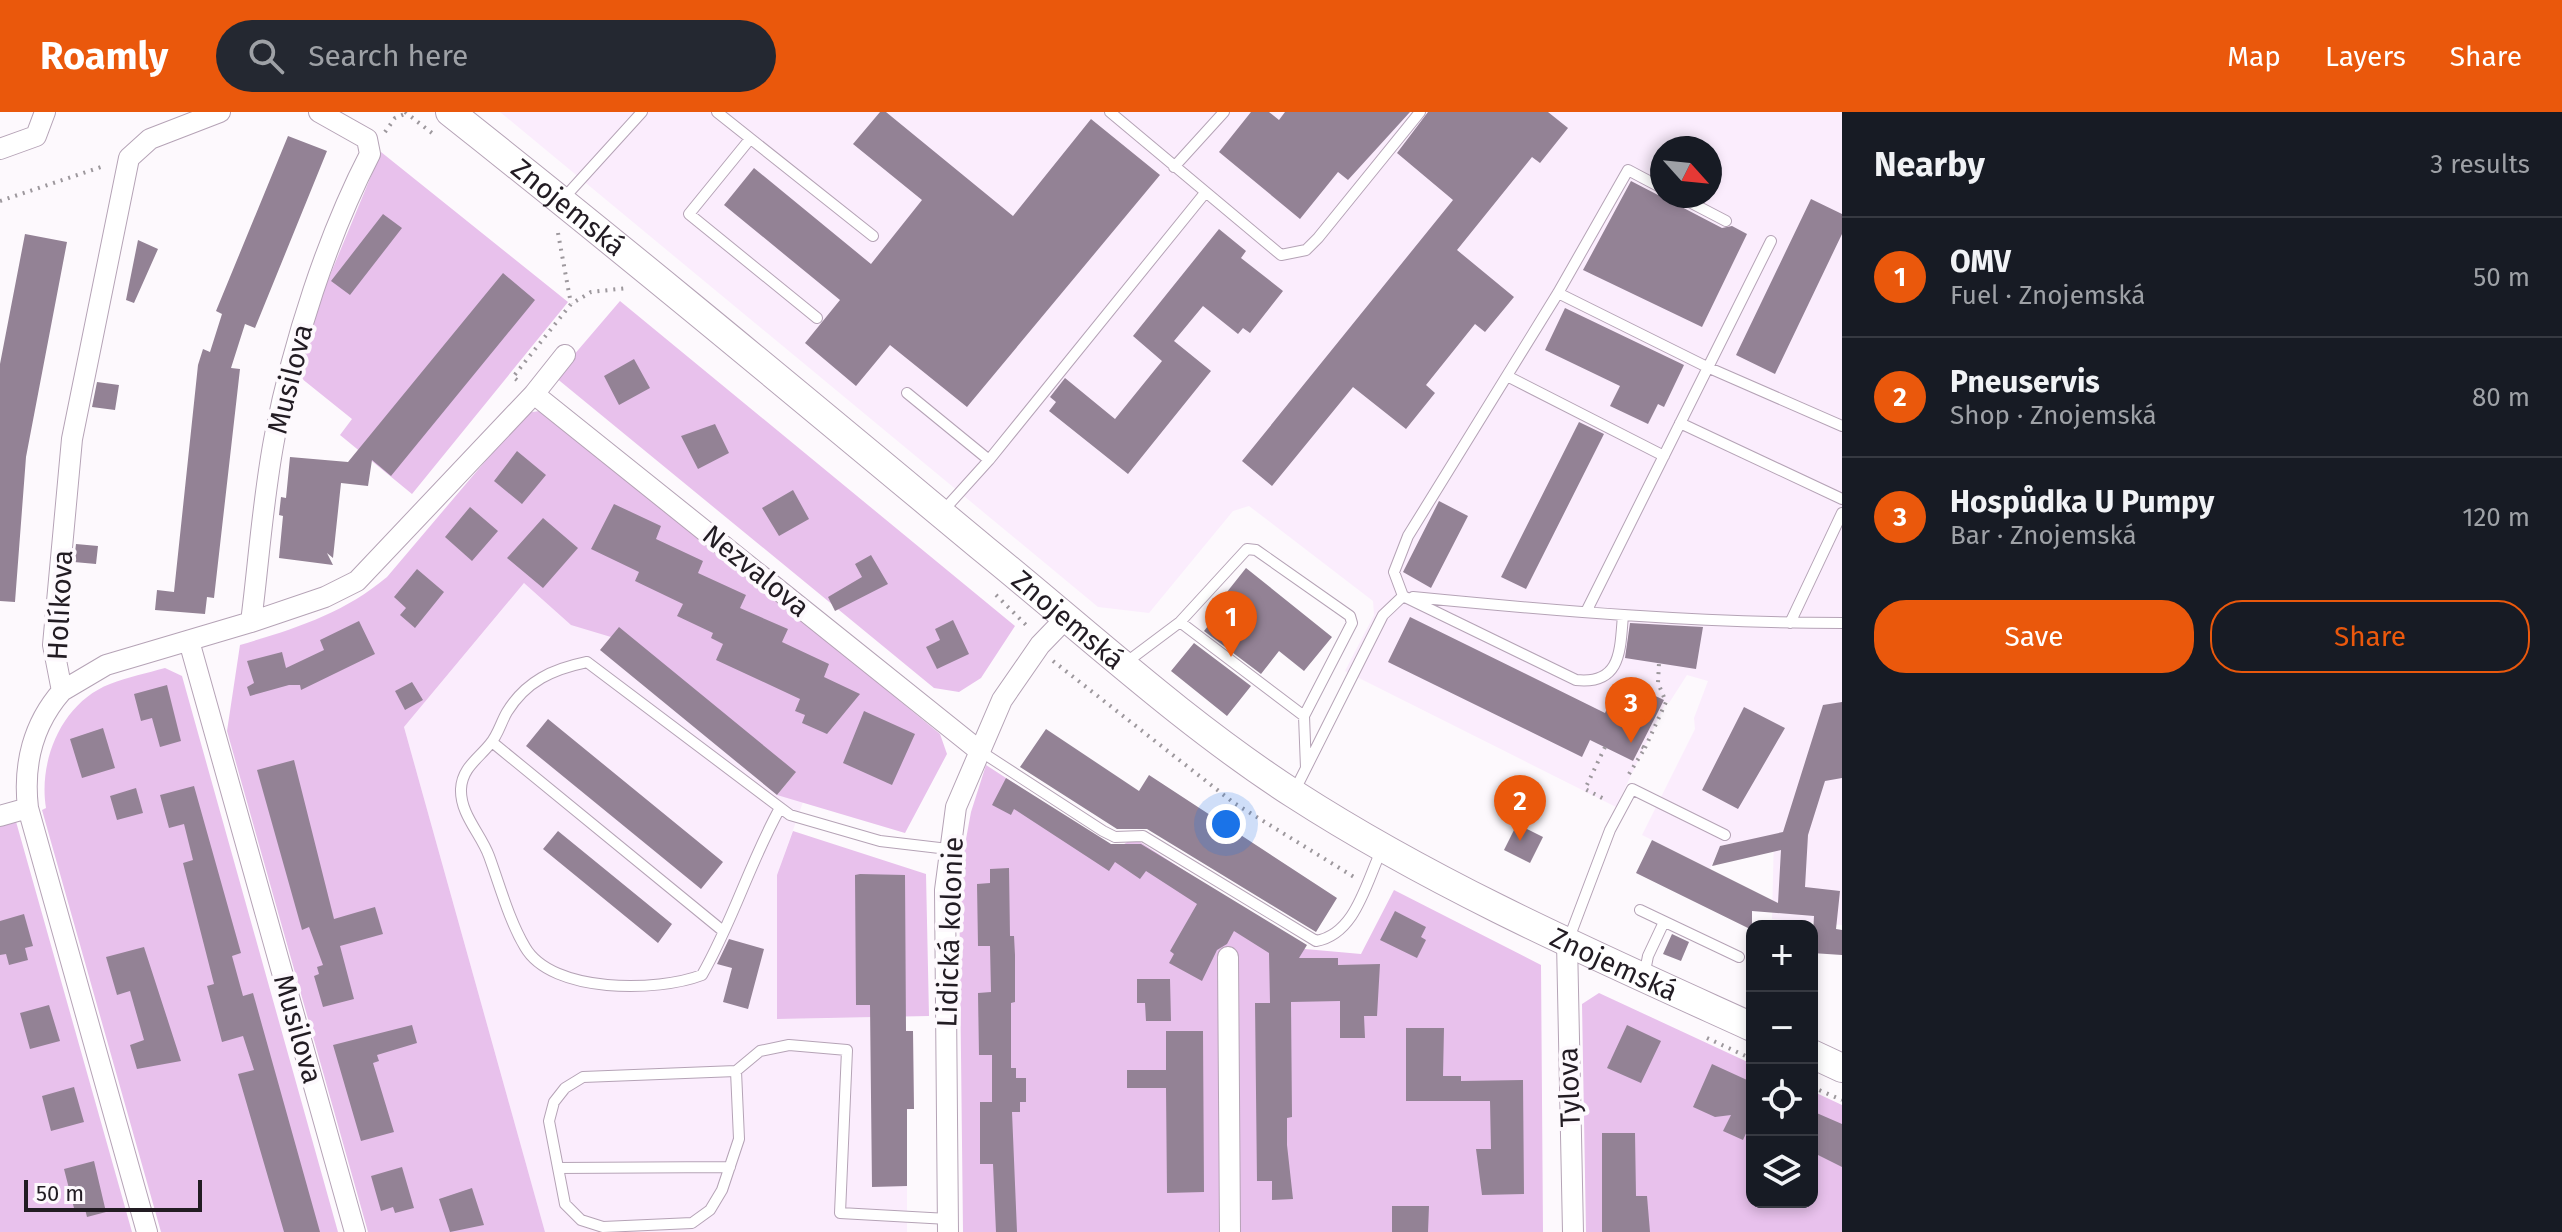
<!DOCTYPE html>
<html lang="en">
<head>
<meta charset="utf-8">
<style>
  body { margin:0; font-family:"Fira Sans",sans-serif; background:#242831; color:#f1f3f6 }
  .controls { position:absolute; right:24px; bottom:24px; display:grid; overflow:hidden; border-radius:16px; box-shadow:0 4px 12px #0003 }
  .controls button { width:72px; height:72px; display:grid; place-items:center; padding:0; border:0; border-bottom:2px solid #363941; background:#171b24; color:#f1f3f6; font:40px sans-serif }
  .compass { position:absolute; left:1650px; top:24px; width:72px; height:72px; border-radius:50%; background:#171b24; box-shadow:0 4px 12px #0003; rotate:117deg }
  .scale { position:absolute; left:24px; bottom:20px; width:178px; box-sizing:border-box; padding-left:8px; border:4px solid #221c23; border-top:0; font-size:22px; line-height:28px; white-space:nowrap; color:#221c23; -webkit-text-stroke:6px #fdf9fd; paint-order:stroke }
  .you { position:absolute; left:1226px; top:712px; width:28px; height:28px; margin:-20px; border:6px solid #fff; border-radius:50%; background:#1a73e8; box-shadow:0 0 0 12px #1a73e833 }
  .badge { display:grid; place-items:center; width:52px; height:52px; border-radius:50%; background:#ea580c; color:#fff; font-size:26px; font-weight:700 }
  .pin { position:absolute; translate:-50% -66px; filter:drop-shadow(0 2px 4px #0008) }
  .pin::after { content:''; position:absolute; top:42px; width:28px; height:24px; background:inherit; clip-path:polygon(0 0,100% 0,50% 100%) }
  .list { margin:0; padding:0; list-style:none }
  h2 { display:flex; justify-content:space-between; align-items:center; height:104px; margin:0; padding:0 32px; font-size:34px }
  h2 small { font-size:26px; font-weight:400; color:#9ea1a6 }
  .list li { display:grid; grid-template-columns:52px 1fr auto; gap:24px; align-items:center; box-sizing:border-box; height:120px; padding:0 32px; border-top:2px solid #363941 }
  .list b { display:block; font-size:30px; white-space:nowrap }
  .list p { margin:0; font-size:26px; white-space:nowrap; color:#9ea1a6 }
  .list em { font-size:26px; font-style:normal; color:#9ea1a6 }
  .actions { display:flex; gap:16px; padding:24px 32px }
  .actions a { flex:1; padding:18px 0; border:2px solid #ea580c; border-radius:32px; text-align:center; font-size:28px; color:#ea580c }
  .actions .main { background:#ea580c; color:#fff }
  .icon { flex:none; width:44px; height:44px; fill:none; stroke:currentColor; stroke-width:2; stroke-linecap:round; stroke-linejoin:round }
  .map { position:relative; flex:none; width:1842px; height:1120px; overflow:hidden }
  header { display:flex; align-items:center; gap:48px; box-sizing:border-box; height:112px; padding:0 40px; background:#ea580c; color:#fff }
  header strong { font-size:38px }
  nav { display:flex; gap:44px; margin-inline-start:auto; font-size:28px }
  .search { width:560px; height:72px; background:#242831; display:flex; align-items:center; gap:20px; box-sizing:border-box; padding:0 28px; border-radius:44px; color:#9ea1a6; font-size:30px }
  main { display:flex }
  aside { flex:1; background:#171b24 }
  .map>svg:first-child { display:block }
  .built { fill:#fbedfd; fill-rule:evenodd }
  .green { fill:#e8c1ec }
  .building { fill:#938295 }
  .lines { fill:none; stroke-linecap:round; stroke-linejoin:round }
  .service-casing { stroke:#b5a3b6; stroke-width:12 }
  .minor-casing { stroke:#b5a3b6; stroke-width:22 }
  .secondary-casing { stroke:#b5a3b6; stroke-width:30 }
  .path { stroke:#9d989d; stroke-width:4; stroke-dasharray:2 6; stroke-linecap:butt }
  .service { stroke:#fff; stroke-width:10 }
  .minor { stroke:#fff; stroke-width:20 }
  .secondary { stroke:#fff; stroke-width:28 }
  .labels { text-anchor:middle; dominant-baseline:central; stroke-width:8; stroke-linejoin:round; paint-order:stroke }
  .street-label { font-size:28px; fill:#221c23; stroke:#fdf9fd }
</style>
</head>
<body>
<header>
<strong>Roamly</strong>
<div class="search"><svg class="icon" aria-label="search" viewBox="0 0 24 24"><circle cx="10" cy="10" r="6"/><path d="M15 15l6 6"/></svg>Search here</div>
<nav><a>Map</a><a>Layers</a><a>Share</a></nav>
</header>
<main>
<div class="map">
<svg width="1842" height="1120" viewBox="0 0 1842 1120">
  <rect width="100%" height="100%" fill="#fdf9fd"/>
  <path class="built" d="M500 0H1842V813L1772 807 1774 723 1720 734 1710 757 1642 723 1695 617 1694 606 1708 569 1687 563 1669 591 1666 590 1616 695 1345 559 1374 503 1373 489 1249 394 1233 399 1149 501 1098 495ZM1662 36H1710V84H1662Z
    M525 470 571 513 619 515 778 683 803 690 777 763 778 907 904 905 905 918 913 919 914 997 907 998V1120H545L404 615Z"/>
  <path class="green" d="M381 40 568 190 412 382 340 323 352 307 296 262 321 185Z
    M620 189 1015 514 981 566 959 580 934 576 555 265Z
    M546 298 940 622 947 642 905 721 777 683 795 661 611 525 571 513 524 471 404 615 545 1120H368L227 619 240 533C294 517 343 502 387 465L526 301Z
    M165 556 182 564 338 1120H161L42 698 46 696C38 647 63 590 110 572 128 565 147 561 165 556Z
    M986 653 1116 737 1134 726 1305 837 1361 842 1394 778 1541 853 1543 1120H1240L1237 846 1220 837 1222 1120H963L959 765 971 700Z
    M15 706 132 1120H0V710Z
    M793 719 926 762 929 904 777 907V763Z
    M1599 881 1752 952V1090H1812V979L1842 993V1120H1586L1582 892Z"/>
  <path class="building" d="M880 0H886L1013 104 1091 7 1160 63 967 295 890 233 856 274 805 231 840 188 724 93 754 56 871 152 922 88 853 32Z
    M1251 0H1269L1279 8 1285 0H1410L1348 68 1338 60 1300 107 1219 40Z
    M1428 0H1548L1568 16 1540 51 1532 45 1457 138 1514 185 1485 220 1475 212 1426 273 1435 281 1406 317 1353 275 1272 374 1242 349 1453 88 1397 41Z
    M288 24 327 39 255 216 245 212 231 256 240 257 214 486 207 485 205 502 155 498 157 478 174 480 198 253 203 237 210 240 222 202 216 199Z
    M1631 69 1658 83 1670 85 1674 91 1722 116 1732 114 1747 122 1702 215 1583 158Z
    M1811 87 1842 102V122L1775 262 1736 243Z
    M383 102 402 116 350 183 331 169Z
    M1219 117 1246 139 1241 146 1283 179 1250 221 1243 216 1238 222 1203 194 1174 229 1211 259 1128 362 1049 299 1056 290 1050 285 1065 266 1115 307 1162 249 1133 224Z
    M25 122 67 130 26 345 15 490 0 489V252Z
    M138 128 158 137 134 191 126 188Z
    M503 161 535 188 391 364 372 348 368 374 341 371 333 446 327 441 333 453 279 446 283 404 279 403 281 385 286 386 290 345 348 350Z
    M1565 196 1684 253 1664 295 1658 292 1648 312 1610 294 1620 274 1545 238Z
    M634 247 650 276 619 293 604 264Z
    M97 270 119 273 115 298 92 295Z
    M1579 310 1604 322 1526 477 1501 465Z
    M715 312 729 341 698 357 681 324Z
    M517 339 546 363 522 392 494 369Z
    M793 378 809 407 779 424 762 396Z
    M1439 389 1468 404 1431 476 1403 460Z
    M614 392 661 414 656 427 703 449 698 461 746 483 740 496 788 517 782 530 829 552 824 565 860 582 827 622 802 611 805 603 795 599 800 587 716 548 723 532 711 526 713 521 677 504 683 492 635 469 639 460 591 437Z
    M470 395 498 419 472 449 445 425Z
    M543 406 578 436 543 476 507 446Z
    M76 432 98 434 96 452 74 450Z
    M871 443 888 472 835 499 828 485 862 465 855 452Z
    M1246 456 1332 525 1304 559 1279 539 1261 562 1204 519 1228 489 1223 485Z
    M417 457 444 480 415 516 400 503 406 496 394 485Z
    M1410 505 1605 601 1621 568 1664 588 1633 649 1590 628 1582 645 1388 550Z
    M953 508 969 542 937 557 926 535 940 528 935 517Z
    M359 509 375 542 301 578 300 573H289L250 584 247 575 254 571 247 549 282 540 286 556 324 538 320 528Z
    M1630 511 1703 515 1696 557 1625 546Z
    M619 515 796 660 777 683 600 538Z
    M1194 531 1251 574 1227 604 1171 559Z
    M412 570 423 588 405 598 395 579Z
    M167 573 181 629 160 635 152 606 141 609 134 582Z
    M1842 590V666L1825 669 1808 723 1805 775 1840 779 1836 817 1842 818V843L1812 841 1814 804 1752 799V818L1636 761 1652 728 1778 791 1781 738 1712 754 1720 734 1783 720 1823 593Z
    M1744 595 1785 616 1738 697 1702 678Z
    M864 599 915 622 892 673 843 651Z
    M548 607 723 750 701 777 526 634Z
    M103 616 115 656 82 666 70 627Z
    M1046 617 1139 679 1149 663 1337 786 1316 820 1147 717H1117L1020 655Z
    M294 648 334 807 375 795 383 822 340 834 354 887 323 895 314 864 319 862 317 855 323 853 309 815 302 818 257 658Z
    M1006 666 1111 732H1141L1307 833 1299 846H1338V853L1380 852 1377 904H1364L1365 926H1340V889L1291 890 1292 1005 1287 1006V1033L1293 1087 1272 1088V1069H1257L1255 891H1270L1269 841 1234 819 1227 832 1217 838 1202 869 1169 851 1174 842 1170 839 1197 792 1146 759 1140 767 1115 750 1109 759 1014 697 1011 703 992 693Z
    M194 674 241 841 232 844 243 884 253 881 320 1120H284L238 962 254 958 243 924 222 930 207 874 214 872 183 751 193 748 184 712 169 716 160 683Z
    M136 676 143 701 117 708 110 684Z
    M1517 712 1543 725 1530 751 1504 738Z
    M558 719 672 812 658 831 543 737Z
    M1009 756 1010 824H1014L1015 843V890L1011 891V956H1016V966H1026V990H1020V1000H1012L1017 1120H996L993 1052H980V990H992V943H979L978 881 991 880 990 834H978L977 772 990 771V757Z
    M860 762 905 763 906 919H913L914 997H907V1074L872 1075 870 893H856L855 763Z
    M1395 799 1426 815 1421 825 1426 828 1417 846 1380 828Z
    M24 802 33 834 25 836 28 848 9 853 6 842 0 843V809Z
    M1672 822 1689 830 1681 849 1663 842Z
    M729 827 764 837 748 897 723 890 732 856 717 852Z
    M144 835 181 949 137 957 130 933 144 928 130 879 117 883 106 845Z
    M1137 867H1170L1171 909H1146L1145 891H1137Z
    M49 893 60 929 30 937 20 901Z
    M412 913 417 931 377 943 379 949 373 951 394 1020 361 1029 333 933Z
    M1627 913 1661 929 1641 971 1607 956Z
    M1406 916H1444L1443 964H1461V969L1523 968 1524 1082 1482 1083 1476 1037H1491L1490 989H1406Z
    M1166 919H1203L1204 1080 1167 1081 1166 976H1127V958H1166Z
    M1712 952 1747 968 1752 957V1008L1743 1028 1723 1019 1731 1003 1715 1005 1693 995Z
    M74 975 84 1010 51 1019 42 984Z
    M1812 999 1842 1012V1055L1812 1040Z
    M1602 1021H1635L1636 1084H1647L1650 1120H1602Z
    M94 1049 106 1100 87 1105 85 1097 75 1100 64 1057Z
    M402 1055 414 1096 395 1101 393 1095 381 1099 371 1064Z
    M472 1076 484 1113 450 1120 439 1087Z
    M1392 1094H1429L1428 1120H1392Z"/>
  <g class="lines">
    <defs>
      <path id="service" d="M717 0 873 124
        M1110 0 1281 143 1306 138 1318 126 1420 0
        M750 27 689 102 817 206
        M1174 55 1224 0
        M1678 84 1726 109
        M563 87 642 0
        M1558 181 1707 255 1842 314
        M1507 264 1664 344
        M907 281 989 348
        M1680 311 1842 387
        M942 400 989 348 1205 81
        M1413 485C1556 499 1699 511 1842 511
        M1586 500 1771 129
        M1623 503C1620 537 1622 573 1576 568L1403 484 1394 460 1408 424 1558 181 1628 58 1662 76
        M1180 510 1247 437 1256 438 1350 504 1352 511 1304 604
        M1790 511 1842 401
        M1124 552 1180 510 1304 604 1306 656
        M492 630 723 819
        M980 639 1103 719 1115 725 1143 724 1316 829C1356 822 1366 770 1382 737
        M1294 680 1383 503 1403 484
        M780 696C750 750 733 809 702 863 658 880 552 882 525 835 509 808 500 774 489 744 481 722 460 702 461 677 462 656 478 647 490 632 498 623 501 610 507 600 526 569 553 557 587 550L790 703 880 729 948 737
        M1640 798 1739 845
        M1568 829 1610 718 1632 677 1725 723
        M1644 864 1648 844 1664 810
        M736 959 739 1027 722 1078 710 1098 692 1111 603 1115 581 1108 565 1092 549 1009 554 990 565 976 583 965 736 959 760 939 789 933 847 938 840 1101 948 1107
        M558 1056 730 1055"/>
      <path id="minor" d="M0 37 36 24 45 0
        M534 282 977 637
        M251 510 325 485 357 469 534 282 565 243
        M189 529 355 1120
        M62 579 106 553 251 510C259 448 263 384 275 323 293 231 327 125 370 42L367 27 319 0
        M0 704 28 696
        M1567 830 1573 1120
        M1228 845 1230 1120
        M147 1120 28 696C23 653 33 612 62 579L53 533 72 327 129 46 150 27 220 0
        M948 1120 945 778 956 695 1002 588 1040 533 1067 505"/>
      <g id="secondary">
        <path id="s1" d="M450 0C631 143 808 291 985 438 1086 520 1184 611 1294 682 1438 775 1596 844 1752 915"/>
        <path d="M1812 942 1842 956"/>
      </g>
    </defs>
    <use href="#service" class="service-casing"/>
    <use href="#minor" class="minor-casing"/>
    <use href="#secondary" class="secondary-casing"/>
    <path class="path" d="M405 0 432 21
      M385 20 395 6 407 1
      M0 89 104 54
      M558 121 571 192
      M517 268 513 265 571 192 591 180 627 176
      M996 483 1029 516
      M1053 549 1234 691 1354 765
      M1605 635 1585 677 1606 688
      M1645 636 1666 590 1658 571 1659 551
      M1629 662 1645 636 1641 634
      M1707 926 1752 947
      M1812 975 1842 988"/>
    <use href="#service" class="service"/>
    <use href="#minor" class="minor"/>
    <use href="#secondary" class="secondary"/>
  </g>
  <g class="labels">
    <g class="street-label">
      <text stroke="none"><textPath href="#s1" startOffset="152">Znojemská</textPath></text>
      <text transform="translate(290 267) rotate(-76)">Musilova</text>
      <text transform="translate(756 459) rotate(39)">Nezvalova</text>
      <text transform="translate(60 493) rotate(-87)">Holíkova</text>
      <text stroke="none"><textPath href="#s1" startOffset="800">Znojemská</textPath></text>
      <text transform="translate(950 820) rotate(-88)">Lidická kolonie</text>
      <text stroke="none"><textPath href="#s1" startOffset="1448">Znojemská</textPath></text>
      <text transform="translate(298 917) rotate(74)">Musilova</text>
      <text transform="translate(1569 975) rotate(-92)">Tylova</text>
    </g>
  </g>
</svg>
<div class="controls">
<button>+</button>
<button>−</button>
<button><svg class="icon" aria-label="locate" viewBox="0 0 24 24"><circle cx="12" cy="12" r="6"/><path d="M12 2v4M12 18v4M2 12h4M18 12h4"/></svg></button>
<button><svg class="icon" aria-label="layers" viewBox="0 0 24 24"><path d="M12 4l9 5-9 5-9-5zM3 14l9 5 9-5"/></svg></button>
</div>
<svg class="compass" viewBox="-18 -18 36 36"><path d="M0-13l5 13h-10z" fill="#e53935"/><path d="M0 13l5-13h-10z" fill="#9ea1a6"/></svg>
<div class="scale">50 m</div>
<div class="you"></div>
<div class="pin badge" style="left:1231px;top:545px">1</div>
<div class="pin badge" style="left:1520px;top:729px">2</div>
<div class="pin badge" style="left:1631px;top:631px">3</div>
</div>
<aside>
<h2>Nearby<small>3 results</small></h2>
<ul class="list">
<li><span class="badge">1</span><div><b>OMV</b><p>Fuel · Znojemská</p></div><em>50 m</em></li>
<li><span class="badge">2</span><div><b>Pneuservis</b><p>Shop · Znojemská</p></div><em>80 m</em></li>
<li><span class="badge">3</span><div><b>Hospůdka U Pumpy</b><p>Bar · Znojemská</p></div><em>120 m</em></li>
</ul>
<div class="actions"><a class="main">Save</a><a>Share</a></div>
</aside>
</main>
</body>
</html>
